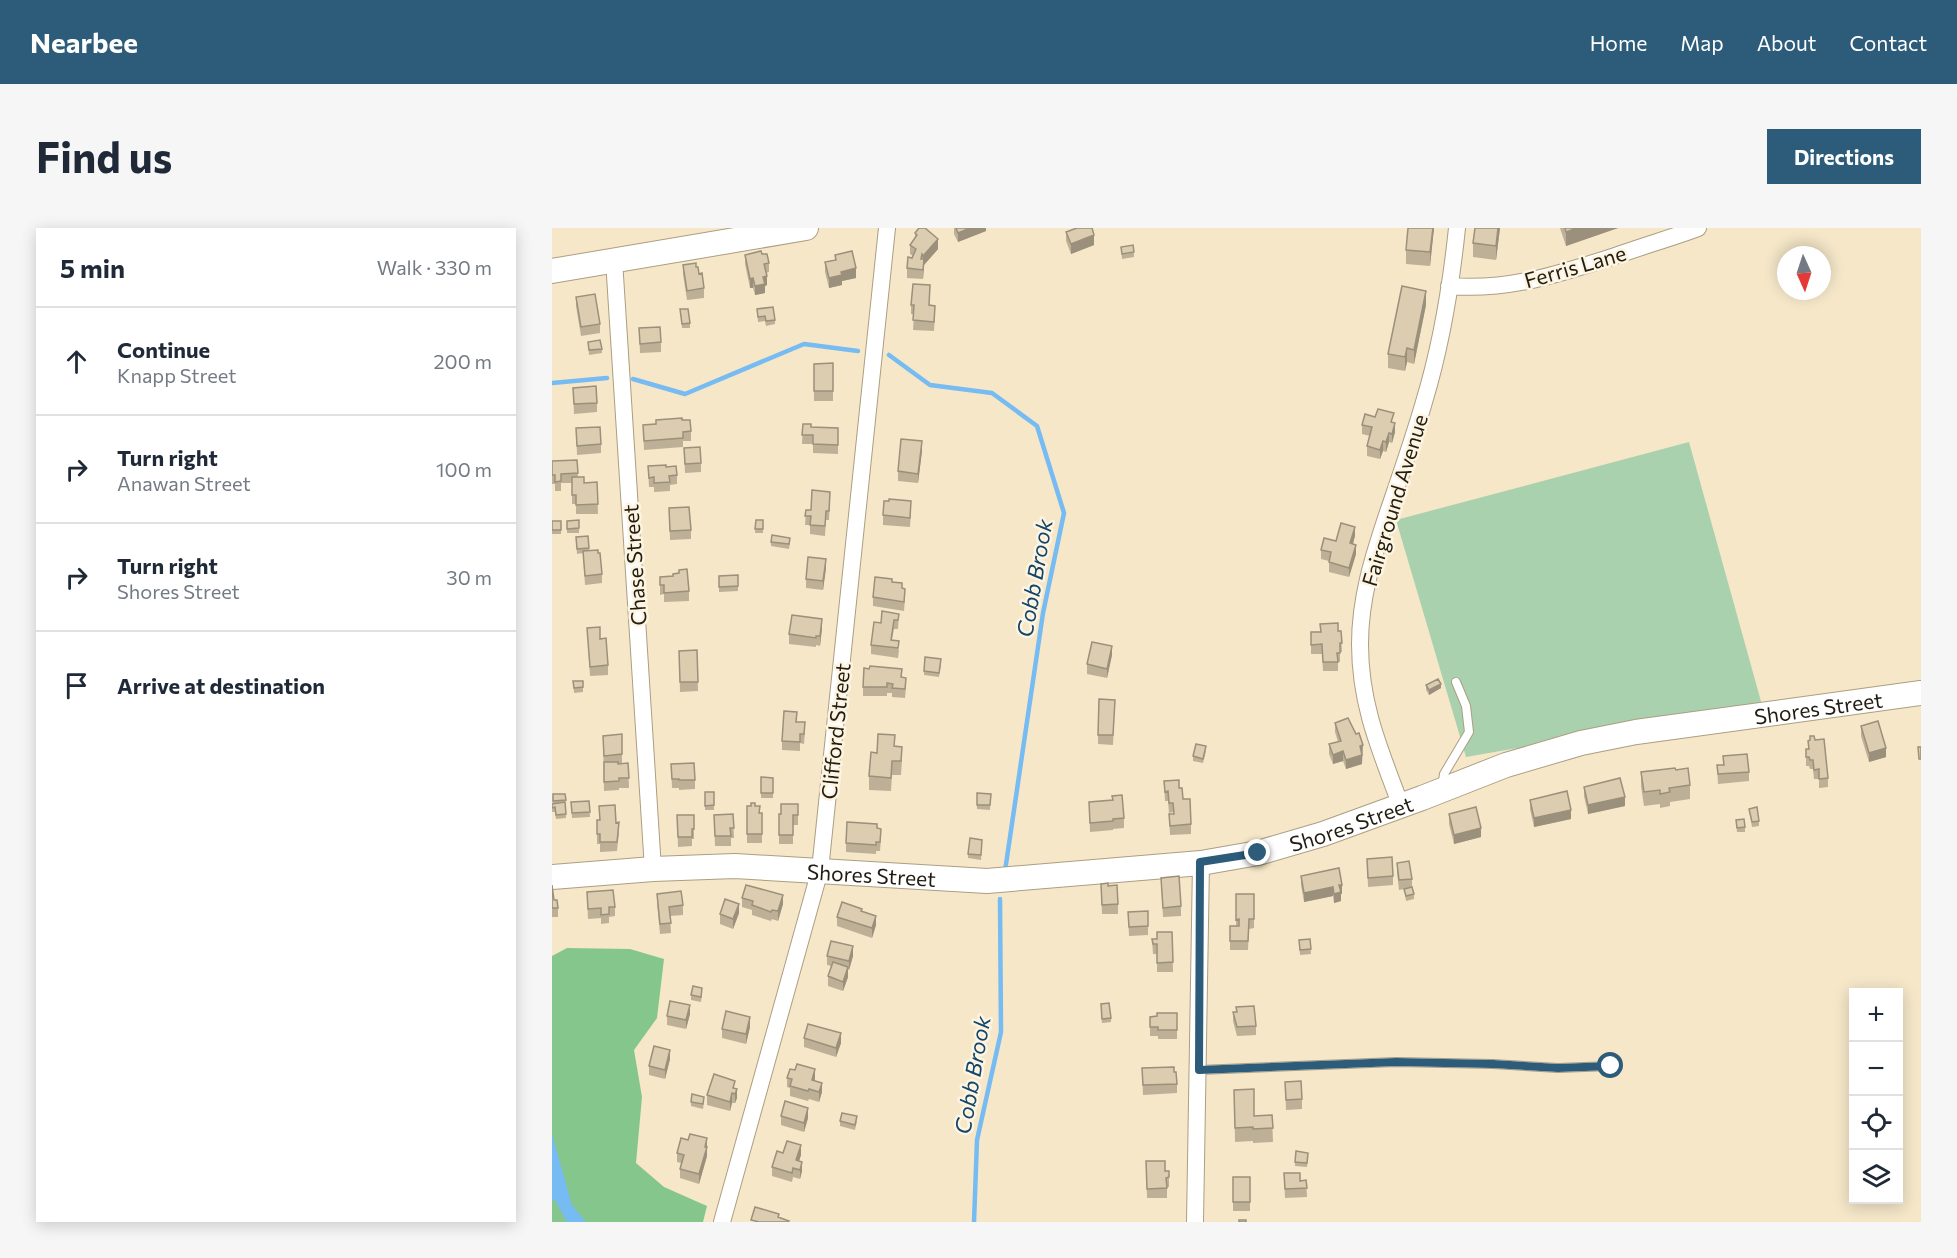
<!DOCTYPE html>
<html lang="en">
<head>
<meta charset="utf-8">
<style>
  body { margin:0; font-family:Commissioner,sans-serif; background:#f6f6f7; color:#1f2937 }
  .controls { position:absolute; right:18px; bottom:18px; display:grid; overflow:hidden; border-radius:0px; box-shadow:0 3px 15px #0003 }
  .controls button { width:54px; height:54px; display:grid; place-items:center; padding:0; border:0; border-bottom:2px solid #e0e1e3; background:#fff; color:#1f2937; font:30px sans-serif }
  .compass { position:absolute; left:1225px; top:18px; width:54px; height:54px; border-radius:50%; background:#fff; box-shadow:0 3px 15px #0003; rotate:177deg }
  .stop { position:absolute; width:18px; height:18px; margin:-14px; border:4px solid #2c5c7a; border-radius:50%; background:#fff }
  .stop.end { background:#2c5c7a; border-color:#fff; box-shadow:0 2px 6px #0008 }
  .list { margin:0; padding:0; list-style:none }
  h2 { display:flex; justify-content:space-between; align-items:center; height:78px; margin:0; padding:0 24px; font-size:26px }
  h2 small { font-size:20px; font-weight:400; color:#747a83 }
  .list li { display:grid; grid-template-columns:39px 1fr auto; gap:18px; align-items:center; box-sizing:border-box; height:108px; padding:0 24px; border-top:2px solid #e0e1e3 }
  .list b { display:block; font-size:22px; white-space:nowrap }
  .list p { margin:0; font-size:20px; white-space:nowrap; color:#747a83 }
  .list em { font-size:20px; font-style:normal; color:#747a83 }
  .icon { flex:none; width:33px; height:33px; fill:none; stroke:currentColor; stroke-width:2; stroke-linecap:round; stroke-linejoin:round }
  .map { position:relative; flex:none; width:1369px; height:994px; overflow:hidden; border-radius:0px }
  header { display:flex; align-items:center; gap:36px; box-sizing:border-box; height:84px; padding:0 30px; background:#2c5c7a; color:#fff }
  header strong { font-size:28px }
  nav { display:flex; gap:33px; margin-inline-start:auto; font-size:21px }
  .intro { display:flex; align-items:center; justify-content:space-between; box-sizing:border-box; height:144px; padding:0 36px }
  h1 { margin:0; font-size:42px }
  .button { padding:15px 27px; border-radius:0px; background:#2c5c7a; color:#fff; font-size:21px; font-weight:700 }
  main { display:flex; gap:36px; padding:0 36px }
  aside { flex:1; background:#fff; border-radius:0px; box-shadow:0 3px 15px #0003 }
  .map>svg:first-child { display:block }
  .green { fill:#aad1ae }
  .forest { fill:#85c68c }
  .water { fill:#76bbf2 }
  .lines { fill:none; stroke-linecap:round; stroke-linejoin:round }
  .stream { stroke:#76bbf2; stroke-width:4.5 }
  .lane-casing { stroke:#ac9e82; stroke-width:10 }
  .street-casing { stroke:#ac9e82; stroke-width:18 }
  .secondary-casing { stroke:#ac9e82; stroke-width:26 }
  .lane { stroke:#fff; stroke-width:8 }
  .street { stroke:#fff; stroke-width:16 }
  .secondary { stroke:#fff; stroke-width:24 }
  .wall { fill:#bdb097 }
  .shaded-wall { fill:#9a907b }
  .building { fill:#dccdb0; stroke:#9a907b; stroke-width:1.5 }
  .route { stroke:#2c5c7a; stroke-width:8 }
  .labels { text-anchor:middle; dominant-baseline:central; stroke-width:5; stroke-linejoin:round; paint-order:stroke }
  .street-label { font-size:21px; fill:#221d12; stroke:#fdf4e2 }
  .water-label { font-size:22px; font-style:italic; fill:#114569; stroke:#fdf4e2 }
</style>
</head>
<body>
<header>
<strong>Nearbee</strong>
<nav><a>Home</a><a>Map</a><a>About</a><a>Contact</a></nav>
</header>
<div class="intro"><h1>Find us</h1><a class="button">Directions</a></div>
<main>
<aside>
<h2>5 min<small>Walk · 330 m</small></h2>
<ul class="list">
<li><svg class="icon" aria-label="ahead" viewBox="0 0 24 24"><path d="M12 20V5M6 11l6-6 6 6"/></svg><div><b>Continue</b><p>Knapp Street</p></div><em>200 m</em></li>
<li><svg class="icon" aria-label="right" viewBox="0 0 24 24"><path d="M7 20v-9h11M14 6l5 5-5 5"/></svg><div><b>Turn right</b><p>Anawan Street</p></div><em>100 m</em></li>
<li><svg class="icon" aria-label="right" viewBox="0 0 24 24"><path d="M7 20v-9h11M14 6l5 5-5 5"/></svg><div><b>Turn right</b><p>Shores Street</p></div><em>30 m</em></li>
<li><svg class="icon" aria-label="arrive" viewBox="0 0 24 24"><path d="M6 21V4h12l-3 4 3 4H6"/></svg><div><b>Arrive at destination</b></div></li>
</ul>
</aside>
<div class="map">
<svg width="1369" height="994" viewBox="0 0 1369 994">
  <rect width="100%" height="100%" fill="#f5e7c8"/>
  <path class="green" d="M1137 214 1210 477 914 529 844 292Z"/>
  <path class="forest" d="M15 720 78 721 112 731 105 790 82 822 90 869 84 935 112 959 155 978 151 994H0V728Z"/>
  <path class="water" d="M0 906 20 977 34 994H15L4 974 0 971Z"/>
  <g class="lines">
    <path class="stream" d="M337 127 378 157 440 165 485 198 512 285 491 385 453 643
      M81 151 133 166 252 116 306 123
      M0 155 55 150
      M422 994 425 912 449 804 448 671"/>
    <defs>
      <path id="lane" d="M890 559 892 546 917 504 914 478 904 454
        M647 842 844 834 941 836 1006 840 1059 838"/>
      <path id="street" d="M62 32 101 641
        M897 58C956 63 1008 46 1063 28 1091 18 1119 10 1146 0
        M849 578C828 522 808 477 808 416 808 370 821 329 835 287 848 249 861 212 872 174 889 118 899 58 905 0
        M170 994 268 642 335 0
        M643 994 649 635"/>
      <g id="secondary">
        <path d="M0 43 254 0"/>
        <path id="s1" d="M0 649 101 641 183 638 435 653 649 635 706 625 771 606 870 570 954 537 1029 515 1084 504 1369 465"/>
      </g>
    </defs>
    <use href="#lane" class="lane-casing"/>
    <use href="#street" class="street-casing"/>
    <use href="#secondary" class="secondary-casing"/>
    <use href="#lane" class="lane"/>
    <use href="#street" class="street"/>
    <use href="#secondary" class="secondary"/>
  </g>
  <path class="wall" d="M402 0H434V3L406 14 402 6Z
    M882 0 878 38 854 36V22Z
    M948 0 944 32 921 29V15Z
    M1008 0H1066L1014 18Z
    M514 4 542 17 519 26 514 13Z
    M363 5 386 21 372 37 371 51 355 50V40L361 28 358 26V17L363 10Z
    M569 19 582 24V29L570 31Z
    M210 26 217 35V44L214 45 215 57 213 58V65L203 67 201 60H198L193 36V27Z
    M283 27 304 50 290 53V57L277 60 273 44V34L283 32Z
    M131 37 144 39 152 60V70L135 72 131 46Z
    M378 67 377 77 383 87 382 103 361 102 362 86H359V77Z
    M24 69 48 96V105L29 108 24 78Z
    M874 77 862 136 855 134 853 143 836 140V126Z
    M128 81 138 95V100H130Z
    M205 81 223 92V96L214 98 213 93 206 94Z
    M87 100 109 114V124L88 125Z
    M36 114 50 121V125L37 127Z
    M281 135V173H262V136Z
    M21 160 45 175V184L22 186Z
    M130 192 139 203V213H131V219L92 222 91 197Z
    M842 195 843 204 840 215 837 214 834 224 831 223 828 231 815 228V218L818 208 810 206V197Z
    M251 196 259 199 286 200V226L261 225V216H250Z
    M24 200 49 216V225L25 227Z
    M132 220 149 235V244L133 245Z
    M370 223 366 255 346 253V243Z
    M25 232 26 249 32 255 45 254 46 286H24V276H20V255H9V263H3V256H0V233Z
    M96 238 114 239 125 247V256L118 257V263L102 264V259H97Z
    M278 273 277 292H274L273 308 258 306V297H253L254 282H259Z
    M337 273 359 282 358 299 331 297V287Z
    M117 280 139 302V311L118 312Z
    M27 292V305H15V293Z
    M204 292H211V305H203Z
    M0 293H9V306H0Z
    M36 308 37 322 50 346V355L33 357 31 325 25 326 24 309Z
    M803 308 801 316 804 326 797 349 777 344V333L769 331V322L784 313Z
    M219 314H238L237 321 219 318Z
    M274 340 271 362 254 360V351Z
    M186 347V363L167 364V348Z
    M108 349 137 363V373L112 374V366L108 367Z
    M340 354 350 360 353 370 352 383 321 378V369Z
    M347 386 346 401H342L340 412 347 422 346 430 319 426V417L329 395Z
    M35 400 48 411 56 437V447L38 448Z
    M270 400 268 418 264 417V419L237 416V406Z
    M789 403 790 424H788V434H786V443H771L770 426H759V404Z
    M145 422 146 463 128 464 127 423Z
    M560 427 555 450 535 446V436Z
    M389 436 387 449 372 447V443Z
    M350 449 354 459 353 470 340 469V465H335V468H311V459Z
    M21 453H31V464L22 465Z
    M874 457 889 460 877 467 874 462Z
    M563 472 561 517 546 516V507Z
    M245 494 253 504 252 516 248 515V523L230 522V513Z
    M783 495 810 536 794 541 791 533 781 536 777 526V516L786 514 783 504Z
    M1309 498 1334 529 1317 534 1309 508Z
    M70 506V536L76 535 77 560H67V562L52 563 51 508Z
    M1263 512 1276 550V559L1267 560V551H1262L1261 541H1258L1257 538H1254V521H1256V513Z
    M343 518 350 532 349 547H340L339 563 317 562V548L325 525Z
    M654 523 651 535 641 533V528Z
    M1171 528 1197 544V553L1166 556 1165 537H1171Z
    M119 536 143 552V561L127 562V560H120Z
    M1124 542 1138 557V571L1118 574V578L1108 580V576L1092 578 1089 558V544Z
    M221 550V570H209V565Z
    M612 553 627 560 639 596V606L618 607 617 586H621V584L617 585 616 573H613Z
    M1032 559 1073 578 1036 586 1032 568Z
    M153 564H162V582H153Z
    M425 565 439 566 438 582 425 581Z
    M1 566H13L14 590 4 591 3 584H0Z
    M978 572 1019 591 982 599 978 581Z
    M37 573 38 589 20 590 19 574Z
    M537 574 572 590V600L561 601V602L538 604Z
    M246 576V597H241V616H227V586H229Z
    M195 578H203L207 585H210V615H195Z
    M1197 581 1207 593V598L1200 599Z
    M181 586 182 610H179V618H163L162 587Z
    M897 586 929 609 902 616 897 596Z
    M125 587H142V611H140V618L126 619Z
    M1184 592 1193 599V604H1185Z
    M64 595 67 604 65 623 48 624V616H45V602Z
    M329 610 328 623H324V626L294 624V615Z
    M430 616 429 632 416 630V626Z
    M815 631 841 648V657L816 659Z
    M845 635 860 651V659L862 666V671L854 673 852 661 847 662 845 644Z
    M787 640 790 666H789V673L782 675 781 668 752 674 749 657V648Z
    M609 650 629 678V688L611 689Z
    M549 656 566 676V686H550Z
    M0 657 2 672 6 680V689H0Z
    M35 664 63 679V688L57 689V695L49 696V690L36 691Z
    M105 666 131 677V687L118 688 119 705 108 706 105 675Z
    M684 666H702V700L697 701 696 722H678V698H684Z
    M190 670 231 676 226 693 220 691 219 693 200 687V682L190 679Z
    M596 683V707L577 708 576 684Z
    M187 685 181 701 168 696V686Z
    M285 689 324 697 320 710 285 698Z
    M620 704 621 744H605V726H601L600 711H605Z
    M758 711 759 726 748 727 747 712Z
    M275 728H301L297 742H296V749L291 763 276 758V748L279 738 275 737Z
    M150 765 149 774 139 772V767Z
    M549 781 559 790V794L550 795Z
    M681 784 704 798V807L685 808 681 793Z
    M625 785V811H606V808H598V789Z
    M138 786 134 801 115 797V788Z
    M198 799 194 816 170 810V801Z
    M252 810 289 815 284 829 252 819Z
    M118 831 113 851 97 847V838Z
    M590 840 622 844 625 856V865L591 867Z
    M235 850H263V853L270 864 267 874 257 871 256 873 238 868V860L235 859Z
    M733 854 750 871V881L734 882Z
    M183 861 185 870 183 875H180L178 883 155 877V867Z
    M682 862 702 888 720 887 721 914 701 915V913L683 914Z
    M152 873 151 881 139 878V874Z
    M229 888 256 890 252 904 229 897Z
    M288 893H305L303 902 288 898Z
    M155 910V928L147 956 128 950V941L129 935 125 934V925L136 912Z
    M231 925 249 927 247 933 250 943 248 951 241 949 240 954 220 948V939Z
    M756 929 755 939 743 938V934Z
    M594 933 613 943H617V959H615V970H595Z
    M732 945 748 953 754 952 755 969 733 970Z
    M681 949H698V983H681Z"/>
  <path class="shaded-wall" d="M418 0H434V3L406 14V5Z
    M881 0H882L878 38V24Z
    M946 0H948L944 32V18Z
    M1025 0H1066L1014 18V4Z
    M542 7V17L519 26V16Z
    M386 11V21L372 37 371 51V28Z
    M304 40V50L290 53V57L277 60V50L289 44Z
    M215 48V57L213 58V65L203 67V58L211 49Z
    M201 50V60H198V51Z
    M874 63V77L862 136V122Z
    M855 120V134L853 143V129Z
    M843 195V204L840 215V206Z
    M837 205V214L834 224V214Z
    M370 213V223L366 255V246Z
    M831 213V223L828 231V222Z
    M803 299V308L798 325V315Z
    M804 317V326L797 349V340Z
    M274 331V340L271 362V353Z
    M270 391V400L268 418V408Z
    M560 418V427L555 450V441Z
    M889 456V460L877 467V462Z
    M811 517 810 536 794 541V532L808 518Z
    M1334 520V529L1317 534V525Z
    M791 523V533L781 536V527Z
    M1073 569V578L1036 586V577Z
    M1019 582V591L982 599V590Z
    M929 600V609L902 616V607Z
    M787 657H790V666H789V673L782 675V666Z
    M781 659V668L752 674V665Z
    M231 667V676L226 693V683Z
    M187 676V685L181 701V691Z
    M324 688V697L320 710V700Z
    M301 718V728L297 742V733Z
    M296 739V749L291 763V754Z
    M138 777V786L134 801V792Z
    M198 789V799L194 816V806Z
    M289 805V815L284 829V820Z
    M118 822V831L113 851V842Z
    M263 841V850L260 861V852Z
    M270 855V864L267 874V864Z
    M185 861V870L183 875V866Z
    M180 865V875L178 883V874Z
    M256 880V890L252 904V895Z
    M155 910V928L147 956V946Z
    M249 917V927L244 942V932Z
    M250 934V943L248 951V942Z"/>
  <path class="building" d="M367 0H373L386 11 371 28 370 26 369 31H372L371 42 355 40 356 29 360 30 364 21 358 17 365 7 363 5Z
    M404 0H418L406 5Z
    M525 0H540L542 7 519 16 514 4Z
    M856 0H881L878 24 854 22Z
    M923 0H946L944 18 921 15Z
    M1013 0H1025L1014 4Z
    M581 17 582 24 570 26 569 19Z
    M209 23 210 26H215L217 35 212 36 215 48 211 49 213 56 203 58 201 50 198 51 193 27Z
    M300 23 304 40 289 44 290 47 277 50 273 34 284 32 283 27Z
    M144 35V39H146L147 46 150 45 152 60 135 63 131 37Z
    M361 56 378 57 377 77 383 78 382 94 361 92 362 77H359Z
    M850 58 874 63 862 122 855 120 853 129 836 126Z
    M43 66 48 96 29 99 24 69Z
    M221 79 223 92 214 93 213 88 206 89 205 81Z
    M128 81H136L138 95 130 96Z
    M108 99 109 114 88 116 87 100Z
    M48 112 50 121 37 122 36 114Z
    M281 135V163H262V136Z
    M44 158 45 175 22 176 21 160Z
    M826 181 842 185 839 194 843 195 840 206 837 205 834 214 831 213 828 222 815 218 820 199 810 197 813 186 823 189Z
    M130 190V192H138L139 203 131 204V210L92 213 91 197 104 196V192Z
    M251 196H259V199L286 200V217L261 216V207H250Z
    M48 199 49 216 25 218 24 200Z
    M349 211 370 213 366 246 346 243Z
    M148 219 149 235 133 236 132 220Z
    M25 232 26 245 9 246V253L3 254V247H0V233Z
    M114 237V239L124 238 125 247 117 248 118 254 102 255V249L97 250 96 238Z
    M20 249H32V255L45 254 46 276 24 277V267H20Z
    M260 262 278 264 277 283H274L273 298 258 297 259 288H253L254 282H259Z
    M337 271 359 273 358 290 331 287 332 273H337Z
    M137 279 139 302 118 303 117 280Z
    M27 292V300L15 301V293Z
    M204 292H211V301H203Z
    M0 293H9V302H0Z
    M789 295 803 299 798 315 804 317 797 340 777 334 779 324 769 322 772 310 784 313Z
    M220 307 238 310 237 316 219 314Z
    M36 308 37 320 25 321 24 309Z
    M46 322V325H48L50 346 33 348 31 323Z
    M256 329 274 331 271 353 254 351Z
    M135 341 137 363 112 365V357H108V349L121 348V346L127 345V342Z
    M186 347V358L167 359V348Z
    M323 349 340 351V354L350 355V360L353 361 352 374 321 369Z
    M330 383 347 386 346 392H342L339 412 347 413 346 420 319 417 322 394 329 395Z
    M240 387 270 391 268 408H264V410L237 406Z
    M786 395V403H789L790 415H788V425H785L786 434H771L770 416 759 417V404H769L768 396Z
    M48 399V411L54 410 56 437 38 439 35 400Z
    M540 414 560 418 555 441 535 436Z
    M145 422 146 454H128L127 423Z
    M373 429 389 431 387 445 372 443Z
    M318 438 350 441 349 449 354 450 353 461 340 460 341 456 335 455V459H311L312 440 317 441Z
    M886 451 889 456 877 462 874 457Z
    M21 453H31V459L22 460Z
    M547 471 563 472 561 507H546Z
    M232 483 245 484 244 494H253L252 506H248V514L230 513Z
    M796 490 804 506 807 505 811 517 808 518 810 527 794 532 791 523 781 527 777 516 789 513 783 495Z
    M1326 493 1334 520 1317 525 1309 498Z
    M70 506V526L52 528 51 508Z
    M326 506 343 507 342 518 350 519 349 533H340L339 550 317 548 319 524 325 525Z
    M1258 508H1262L1263 512 1272 511 1276 550 1267 551V541L1262 542 1261 532H1258L1257 529H1254V521H1257L1256 513 1258 512Z
    M644 516 654 518 651 531 641 528Z
    M1366 519H1369V531H1367Z
    M1195 526 1197 544 1166 546 1165 537H1172L1171 528Z
    M52 534H66V536L76 535 77 550H67V553L52 554Z
    M142 535 143 552H127V551H120L119 536Z
    M1123 540 1124 542 1136 540 1138 557 1117 560 1118 564 1108 566V562L1092 564 1089 544Z
    M209 549 221 550V565H209Z
    M1068 550 1073 569 1036 577 1032 559Z
    M627 552V560H630L631 571H638L639 596 618 598 617 586H622L621 575H617L616 563 613 564 612 553Z
    M1015 563 1019 582 982 590 978 572Z
    M153 564H162V577L153 578Z
    M425 565 439 566 438 577H425Z
    M1 566H13L14 572 1 573Z
    M570 567 572 590 561 591V593L538 595 537 574 561 572 560 568Z
    M37 573 38 584 20 585 19 574Z
    M13 574 14 586 4 587 3 579 0 580V576Z
    M199 575H203V578H208L207 585H210V606H195V578H199Z
    M229 576H246V587H241V607H227V586H229Z
    M63 577 64 595 67 594 65 614H48V606H45V592H48L47 578Z
    M924 579 929 600 902 607 897 586Z
    M1205 579 1207 593 1200 594 1197 581Z
    M181 586 182 600H178L179 608H163L162 587Z
    M125 587H142V601H140V609H126Z
    M1192 591 1193 599 1185 600 1184 592Z
    M295 594 325 596V600L329 601 328 614H324V617L294 615Z
    M418 610 430 612 429 627 416 626Z
    M840 629 841 648 816 650 815 631Z
    M857 633 860 651 847 652 845 635Z
    M787 640 790 657H787L789 664 782 666 781 659 752 665 749 648Z
    M627 648 629 678 611 680 609 650Z
    M556 655V658L565 657 566 676 550 677 549 656Z
    M0 657 2 672H5L6 680H0Z
    M194 657 231 667 226 683 220 682 219 684 200 677 201 673 190 670Z
    M860 659 862 666 854 668 852 661Z
    M61 662 63 679H57V686L49 687V680L36 681 35 664Z
    M129 663 131 677 117 679 119 695 108 696 105 666Z
    M684 666H702V691H697L696 713H678V698H687V691L684 692Z
    M173 671 187 676 181 691 168 686Z
    M290 674 310 681 309 683 324 688 320 700 285 689Z
    M596 683V698L577 699 576 684Z
    M605 704H620L621 734 605 735V716H601L600 711H605Z
    M758 711 759 721 748 722 747 712Z
    M279 713 301 718 297 733 275 728Z
    M281 734 296 739 291 754 276 748Z
    M141 758 150 760 149 769 139 767Z
    M118 773 138 777 134 792 115 788Z
    M557 775 559 790 550 791 549 776Z
    M702 778 704 798 685 799 681 784H685L684 779Z
    M174 783 198 789 194 806 170 801Z
    M605 785H625V802H606V799H598V789L605 788Z
    M256 796 289 805 284 820 252 810Z
    M102 818 118 822 113 842 97 838Z
    M245 836 263 841 260 852 270 855 267 864 257 861 256 863 238 858 240 851 235 850 238 841 243 842Z
    M622 839V844H624L625 856 591 857 590 840Z
    M162 846 183 853 181 860 185 861 183 866 180 865 178 874 155 867Z
    M749 853 750 871 734 872 733 854Z
    M702 861V888L720 887 721 900 701 901V899L683 900 682 862Z
    M140 866 152 869 151 876 139 874Z
    M233 873 256 880 252 895 229 888Z
    M290 885 305 888 303 897 288 893Z
    M138 906 155 910 153 919H155L147 946 128 941 132 927 125 925 129 910 136 912Z
    M235 913 249 917 244 932 250 934 248 942 241 940 240 945 220 939 225 923 231 925Z
    M744 923 756 925 755 935 743 934Z
    M594 933H613V943H617V949L614 950 615 960 595 961Z
    M732 945H748V953L754 952 755 960 733 961Z
    M681 949H698V974H681Z
    M203 979 227 986 226 989 237 993 236 994H207L199 992Z
    M687 992H694V994H687Z"/>
  <g class="lines">
    <path class="route" d="M706 625 648 634 647 842 844 834 941 836 1006 840 1059 838"/>
  </g>
  <g class="labels">
    <g class="street-label">
      <text transform="translate(1023 38) rotate(-16)">Ferris Lane</text>
      <text transform="translate(842 272) rotate(-73)">Fairground Avenue</text>
      <text transform="translate(82 337) rotate(-94)">Chase Street</text>
      <text stroke="none"><textPath href="#s1" startOffset="1290">Shores Street</textPath></text>
      <text transform="translate(283 503) rotate(-84)">Clifford Street</text>
      <text stroke="none"><textPath href="#s1" startOffset="806">Shores Street</textPath></text>
      <text stroke="none"><textPath href="#s1" startOffset="320">Shores Street</textPath></text>
    </g>
    <g class="water-label">
      <text transform="translate(482 350) rotate(-80)">Cobb Brook</text>
      <text transform="translate(420 847) rotate(-80)">Cobb Brook</text>
    </g>
  </g>
</svg>
<div class="controls">
<button>+</button>
<button>−</button>
<button><svg class="icon" aria-label="locate" viewBox="0 0 24 24"><circle cx="12" cy="12" r="6"/><path d="M12 2v4M12 18v4M2 12h4M18 12h4"/></svg></button>
<button><svg class="icon" aria-label="layers" viewBox="0 0 24 24"><path d="M12 4l9 5-9 5-9-5zM3 14l9 5 9-5"/></svg></button>
</div>
<svg class="compass" viewBox="-18 -18 36 36"><path d="M0-13l5 13h-10z" fill="#e53935"/><path d="M0 13l5-13h-10z" fill="#747a83"/></svg>
<div class="stop" style="left:1059px;top:838px"></div>
<div class="stop end" style="left:706px;top:625px"></div>
</div>
</main>
</body>
</html>
